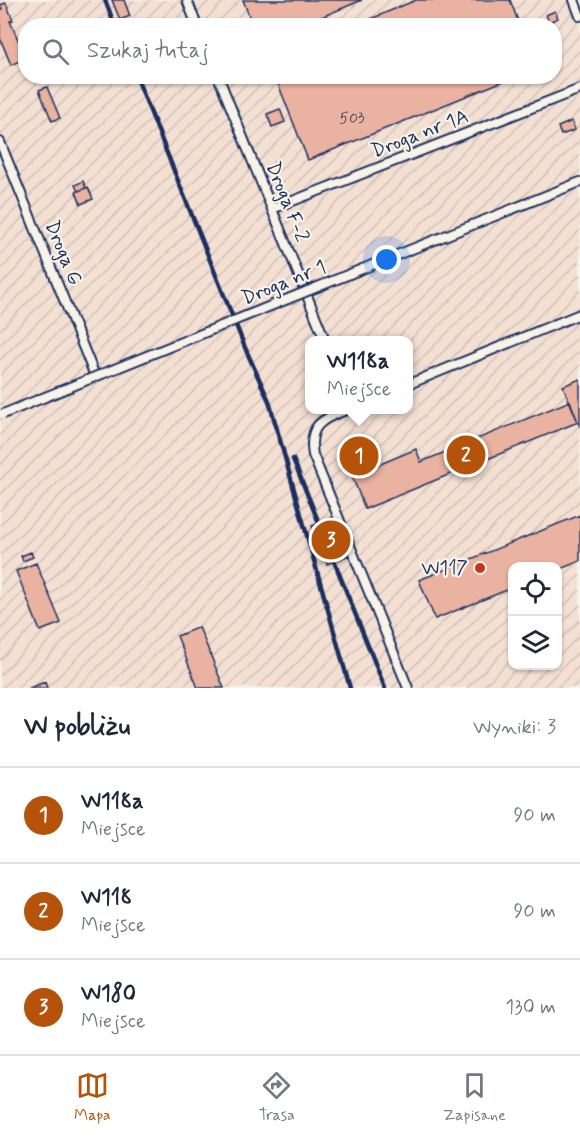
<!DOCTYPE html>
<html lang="pl">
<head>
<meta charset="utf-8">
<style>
  body { margin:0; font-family:Mynerve,sans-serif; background:#f2f2f3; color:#1f2937 }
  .controls { position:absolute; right:18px; bottom:18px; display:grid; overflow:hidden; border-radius:12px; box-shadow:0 2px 4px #0004 }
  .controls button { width:54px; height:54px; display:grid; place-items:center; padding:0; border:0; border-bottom:2px solid #e0e1e3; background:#fff; color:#1f2937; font:30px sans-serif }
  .you { position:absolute; left:387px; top:260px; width:21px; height:21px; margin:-15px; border:4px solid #fff; border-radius:50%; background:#1a73e8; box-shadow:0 0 0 9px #1a73e833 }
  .badge { display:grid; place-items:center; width:39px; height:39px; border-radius:50%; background:#b45309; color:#fff; font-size:20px; font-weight:700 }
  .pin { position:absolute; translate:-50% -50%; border:3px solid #fff; box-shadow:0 2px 6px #0006 }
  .popup { position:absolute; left:305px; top:336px; width:108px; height:78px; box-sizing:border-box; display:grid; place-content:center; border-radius:12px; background:#fff; filter:drop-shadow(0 2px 4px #0005); font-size:20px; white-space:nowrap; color:#747a83 }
  .popup b { font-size:22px; color:#1f2937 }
  .popup::after { content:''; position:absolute; left:50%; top:100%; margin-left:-12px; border:12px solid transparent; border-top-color:#fff }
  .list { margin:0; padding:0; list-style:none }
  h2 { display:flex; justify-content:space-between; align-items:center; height:78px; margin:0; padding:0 24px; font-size:26px }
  h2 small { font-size:20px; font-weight:400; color:#747a83 }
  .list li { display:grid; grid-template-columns:39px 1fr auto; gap:18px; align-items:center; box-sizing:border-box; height:96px; padding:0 24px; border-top:2px solid #e0e1e3 }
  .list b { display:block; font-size:22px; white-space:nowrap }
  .list p { margin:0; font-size:20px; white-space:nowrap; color:#747a83 }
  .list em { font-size:20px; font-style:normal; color:#747a83 }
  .icon { flex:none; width:33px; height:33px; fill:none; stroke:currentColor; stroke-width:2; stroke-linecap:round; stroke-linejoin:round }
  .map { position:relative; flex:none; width:580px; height:688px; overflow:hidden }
  .search { position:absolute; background:#fff; box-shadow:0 2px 4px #0004; left:18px; right:18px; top:18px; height:66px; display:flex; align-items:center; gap:15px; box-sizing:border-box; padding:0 21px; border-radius:24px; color:#747a83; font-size:22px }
  .sheet { height:366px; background:#fff }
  nav { display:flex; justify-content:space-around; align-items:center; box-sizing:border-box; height:84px; border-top:2px solid #e0e1e3; background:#fff; font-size:16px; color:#747a83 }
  nav a { display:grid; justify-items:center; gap:3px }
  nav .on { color:#b45309 }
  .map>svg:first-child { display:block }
  .industrial { fill:url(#industrial-furrows); fill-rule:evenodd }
  .building { fill:#eab2a1; stroke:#1b2f5e; stroke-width:1.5 }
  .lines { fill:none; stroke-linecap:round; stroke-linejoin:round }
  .lane-casing { stroke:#1b2f5e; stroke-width:12 }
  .lane { stroke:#f7f3e8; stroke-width:8 }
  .rail { stroke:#1b2f5e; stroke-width:4.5 }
  .lane-bridge-casing { stroke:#1b2f5e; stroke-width:12; stroke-linecap:butt }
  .lane-bridge { stroke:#f7f3e8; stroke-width:8 }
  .poi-dot { fill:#c8321e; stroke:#f7f3e8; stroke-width:2 }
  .labels { text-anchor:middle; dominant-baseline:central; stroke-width:4.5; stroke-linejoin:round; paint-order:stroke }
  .number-label { font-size:16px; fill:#4f506f }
  .street-label { font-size:20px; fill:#1b2f5e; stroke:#f7f3e8 }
  .poi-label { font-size:20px; fill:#1b2f5e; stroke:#f7f3e8; text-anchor:end }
</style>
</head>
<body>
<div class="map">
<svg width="580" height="688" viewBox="0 0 580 688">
  <defs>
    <pattern id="industrial-furrows" width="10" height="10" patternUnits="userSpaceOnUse" patternTransform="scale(1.5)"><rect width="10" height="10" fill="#f3e0d3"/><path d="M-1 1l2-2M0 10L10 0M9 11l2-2" fill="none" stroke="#d0c0b8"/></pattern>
  </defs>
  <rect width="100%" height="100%" fill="#f7f3e8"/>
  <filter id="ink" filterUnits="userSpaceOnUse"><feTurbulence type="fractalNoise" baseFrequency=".0167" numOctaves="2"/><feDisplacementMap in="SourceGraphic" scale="12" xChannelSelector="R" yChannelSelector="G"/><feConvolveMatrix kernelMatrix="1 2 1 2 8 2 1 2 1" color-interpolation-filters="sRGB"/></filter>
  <g filter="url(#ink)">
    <path class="industrial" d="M0 0H580V688H0ZM26 26H554V76H26ZM310 340H409V410H310ZM512 566H558V666H512Z"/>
    <path class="building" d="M112 0H124L130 16 120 20Z
      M243 0H362L300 26H253Z
      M416 0H510L520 26H354Z
      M6 3 13 20 10 21 26 58 11 65 0 38V10L2 9 0 5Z
      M555 11 558 18 549 22 546 15Z
      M275 76H516L308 160Z
      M47 87 60 118 52 121 39 90Z
      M280 109 285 122 272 127 267 114Z
      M572 121 575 130 561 135 558 127Z
      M83 181 86 188 78 191 75 185Z
      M88 187 93 199 81 204 76 192Z
      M580 379V427L563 386Z
      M570 401 578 422 365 509 352 476 416 449 421 462Z
      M370 444 375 458 349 470 343 454Z
      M580 515V561L558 570V566H512V588L435 619 419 580Z
      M334 517 349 555 327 564 312 526Z
      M31 552 33 557 23 561 21 556Z
      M36 563 61 623 40 631 16 571Z
      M199 627 224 688H198L177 636Z
      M45 682 47 688H29Z"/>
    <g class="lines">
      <defs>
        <path id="lane" d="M187 0 197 26
          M574 0 580 16
          M218 76 325 340
          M0 142 95 376
          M272 209 580 89
          M377 263 580 182
          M409 384 580 314
          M346 410C321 419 308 426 313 455L408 688"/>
      </defs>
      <use href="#lane" class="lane-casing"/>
      <use href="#lane" class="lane"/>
      <path class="rail" d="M105 0 115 26
        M136 76 246 350 269 401 350 688
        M293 459 319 523
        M334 561 385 688"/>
      <defs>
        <path id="lane-bridge" d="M3 414 377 263"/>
      </defs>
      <use href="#lane-bridge" class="lane-bridge-casing"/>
      <use href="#lane-bridge" class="lane-bridge"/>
    </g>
  </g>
  <circle class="poi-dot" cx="480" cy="568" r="6"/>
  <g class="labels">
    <g class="number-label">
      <text x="352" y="118">503</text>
    </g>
    <g class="street-label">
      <text transform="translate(420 134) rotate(-21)">Droga nr 1A</text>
      <text transform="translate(287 202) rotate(68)">Droga F-2</text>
      <text transform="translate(63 253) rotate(68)">Droga G</text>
      <text transform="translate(284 283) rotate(-22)">Droga nr 1</text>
    </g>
    <g class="poi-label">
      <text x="468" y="568">W117</text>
    </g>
  </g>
</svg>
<div class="controls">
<button><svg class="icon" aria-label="locate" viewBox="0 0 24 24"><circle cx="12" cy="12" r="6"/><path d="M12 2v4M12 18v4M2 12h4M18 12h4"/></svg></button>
<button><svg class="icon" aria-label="layers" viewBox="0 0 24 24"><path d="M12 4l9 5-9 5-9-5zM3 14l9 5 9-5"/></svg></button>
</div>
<div class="you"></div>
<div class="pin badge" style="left:359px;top:456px">1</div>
<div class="popup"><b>W118a</b>Miejsce</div>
<div class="pin badge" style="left:466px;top:455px">2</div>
<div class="pin badge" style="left:331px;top:540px">3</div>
<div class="search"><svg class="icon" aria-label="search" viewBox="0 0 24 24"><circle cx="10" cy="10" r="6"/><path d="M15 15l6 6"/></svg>Szukaj tutaj</div>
</div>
<section class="sheet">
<h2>W pobliżu<small>Wyniki: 3</small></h2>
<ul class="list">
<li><span class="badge">1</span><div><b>W118a</b><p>Miejsce</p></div><em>90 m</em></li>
<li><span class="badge">2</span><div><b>W118</b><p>Miejsce</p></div><em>90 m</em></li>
<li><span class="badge">3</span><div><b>W180</b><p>Miejsce</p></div><em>130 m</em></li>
</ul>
</section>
<nav>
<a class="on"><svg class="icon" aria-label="map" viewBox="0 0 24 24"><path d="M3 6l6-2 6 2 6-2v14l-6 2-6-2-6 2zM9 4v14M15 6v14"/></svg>Mapa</a>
<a><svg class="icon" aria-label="directions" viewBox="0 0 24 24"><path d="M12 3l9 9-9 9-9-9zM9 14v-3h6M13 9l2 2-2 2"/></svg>Trasa</a>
<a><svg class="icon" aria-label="saved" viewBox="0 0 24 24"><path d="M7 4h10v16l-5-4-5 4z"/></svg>Zapisane</a>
</nav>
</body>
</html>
